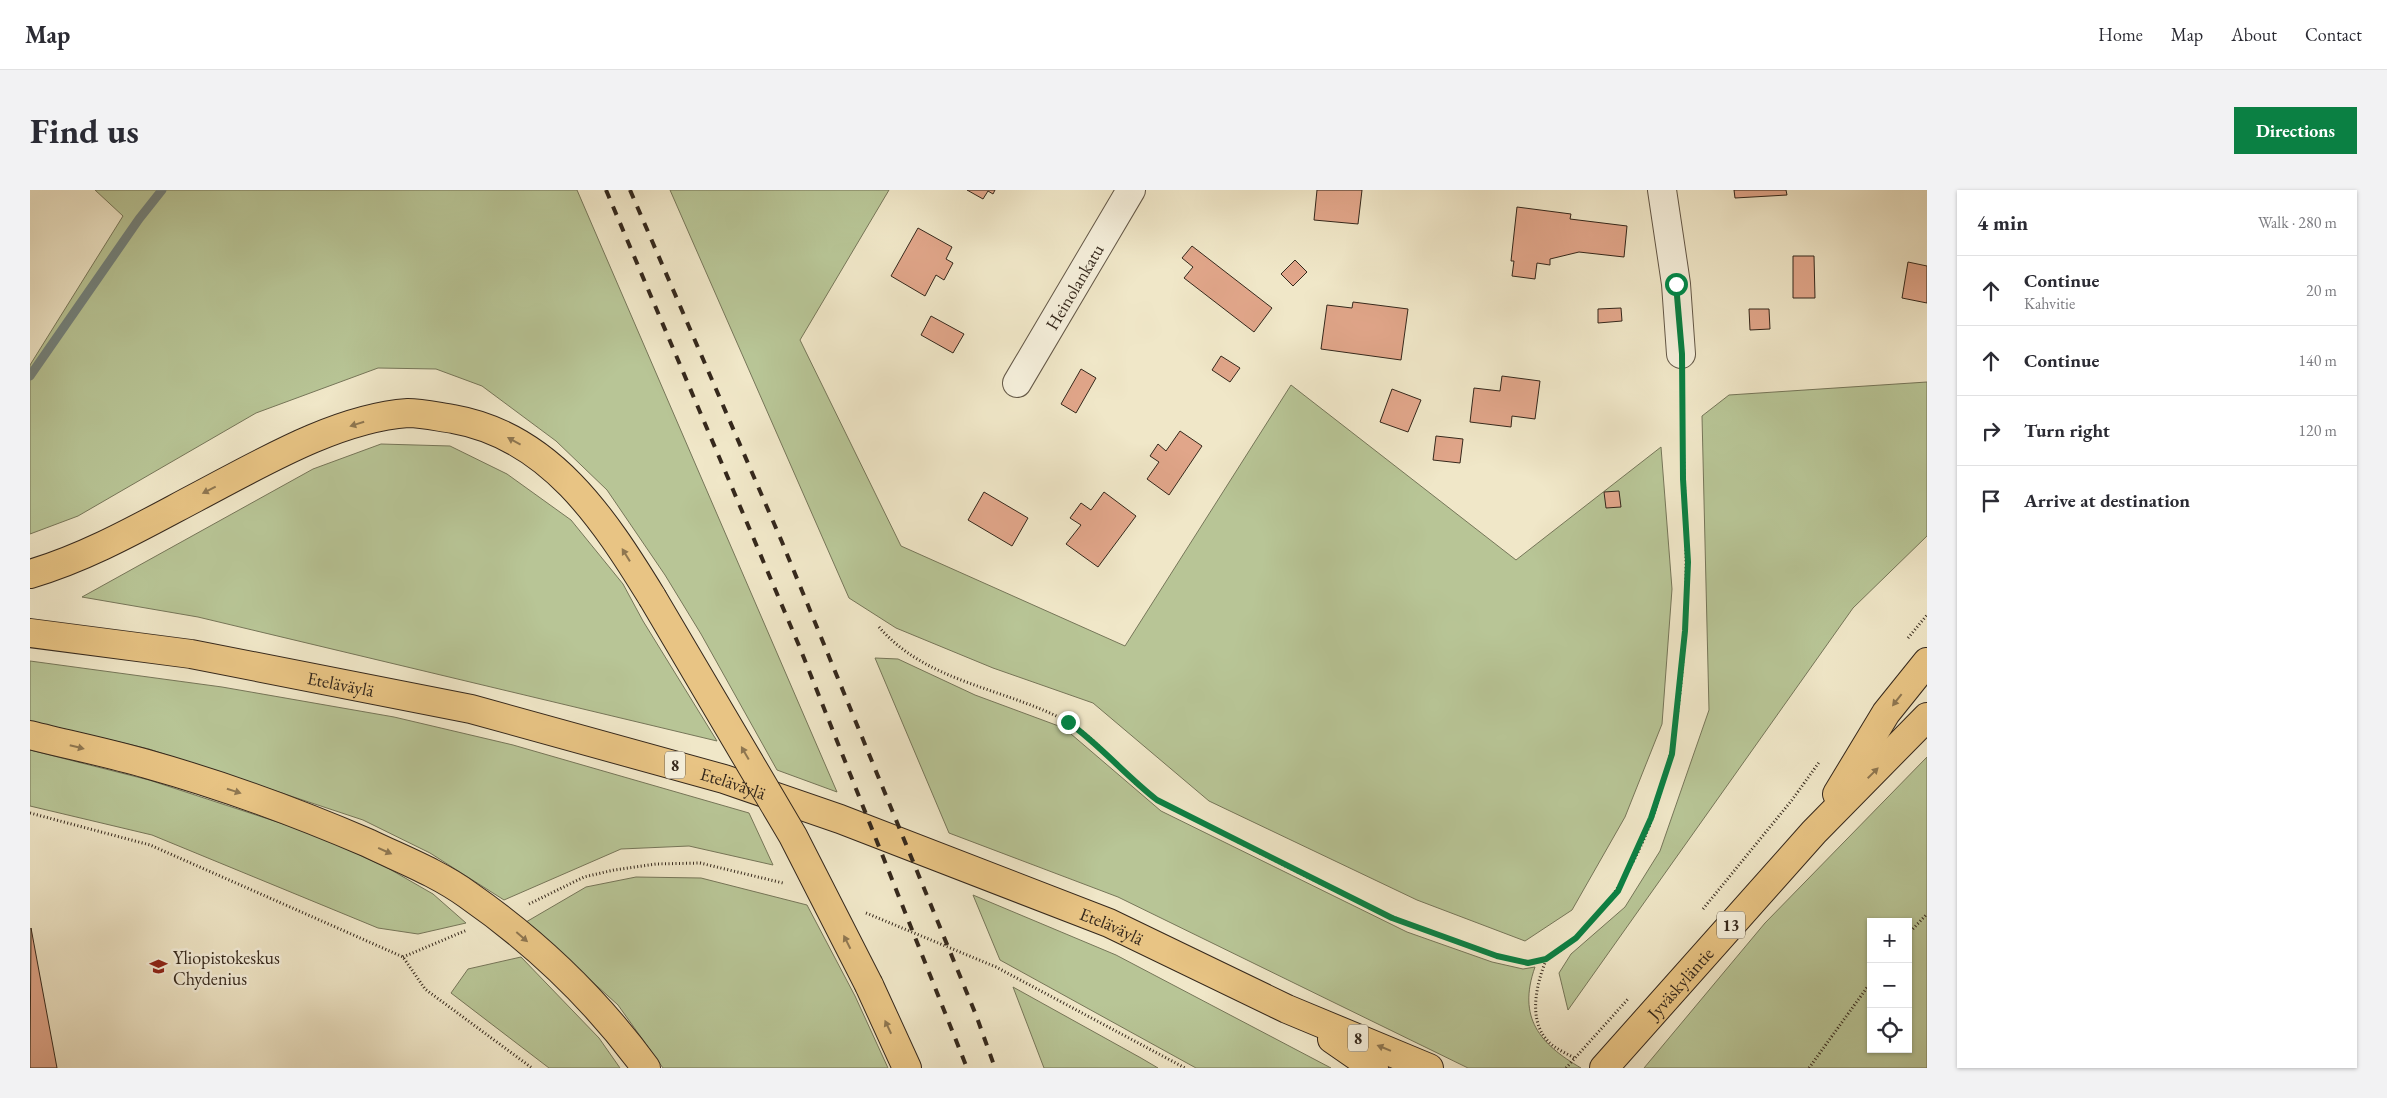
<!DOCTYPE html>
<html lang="en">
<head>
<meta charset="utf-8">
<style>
  body { margin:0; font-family:"EB Garamond",serif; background:#f2f2f3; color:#2b2b33 }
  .controls { position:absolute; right:15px; bottom:15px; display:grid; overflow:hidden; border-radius:0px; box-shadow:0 1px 4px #0004 }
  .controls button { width:45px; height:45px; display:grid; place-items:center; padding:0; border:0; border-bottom:1px solid #e1e1e2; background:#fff; color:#2b2b33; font:25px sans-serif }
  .stop { position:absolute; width:15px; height:15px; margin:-11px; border:4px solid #0b8043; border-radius:50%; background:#fff }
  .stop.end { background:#0b8043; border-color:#fff; box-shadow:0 1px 5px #0008 }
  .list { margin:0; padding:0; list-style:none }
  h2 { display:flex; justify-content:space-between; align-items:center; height:65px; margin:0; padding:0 20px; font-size:21px }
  h2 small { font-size:16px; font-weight:400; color:#7c7c81 }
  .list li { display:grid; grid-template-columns:32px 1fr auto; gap:15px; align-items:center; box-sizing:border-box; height:70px; padding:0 20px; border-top:1px solid #e1e1e2 }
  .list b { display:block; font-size:19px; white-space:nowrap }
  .list p { margin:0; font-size:16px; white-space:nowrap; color:#7c7c81 }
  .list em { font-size:16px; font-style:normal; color:#7c7c81 }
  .icon { flex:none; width:28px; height:28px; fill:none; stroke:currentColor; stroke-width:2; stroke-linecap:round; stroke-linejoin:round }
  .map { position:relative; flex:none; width:1897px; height:878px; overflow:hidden; border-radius:0px }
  header { display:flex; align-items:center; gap:30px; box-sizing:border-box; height:70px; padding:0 25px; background:#fff; border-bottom:1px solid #e1e1e2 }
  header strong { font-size:24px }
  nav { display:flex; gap:28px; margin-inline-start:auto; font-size:18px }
  .intro { display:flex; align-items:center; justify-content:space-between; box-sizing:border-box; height:120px; padding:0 30px }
  h1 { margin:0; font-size:35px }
  .button { padding:12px 22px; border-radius:0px; background:#0b8043; color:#fff; font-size:18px; font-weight:700 }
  main { display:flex; gap:30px; padding:0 30px }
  aside { flex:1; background:#fff; border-radius:0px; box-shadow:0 1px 4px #0004 }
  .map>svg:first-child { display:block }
  .green { fill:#b8c596; stroke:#767659; fill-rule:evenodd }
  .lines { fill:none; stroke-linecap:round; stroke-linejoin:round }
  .stream { stroke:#73827d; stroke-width:9 }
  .building { fill:#e1a68a; stroke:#35281c }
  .minor-casing { stroke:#645847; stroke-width:30 }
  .highway-casing { stroke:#35281c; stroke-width:30 }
  .path { stroke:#35281c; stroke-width:3; stroke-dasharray:1 2.5; stroke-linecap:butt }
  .minor { stroke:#f5efdb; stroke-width:28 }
  .highway { stroke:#e8c484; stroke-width:28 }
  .rail { stroke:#35281c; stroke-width:4; stroke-dasharray:9 9; stroke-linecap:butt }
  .highway-bridge-casing { stroke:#35281c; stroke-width:30; stroke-linecap:butt }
  .path-bridge { stroke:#35281c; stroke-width:3; stroke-dasharray:1 2.5; stroke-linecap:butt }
  .highway-bridge { stroke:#e8c484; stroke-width:28 }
  .oneway { fill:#8e7650 }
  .route { stroke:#0b8043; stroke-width:6 }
  .labels { text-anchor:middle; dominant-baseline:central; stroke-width:5; stroke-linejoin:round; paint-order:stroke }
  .shield { fill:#f5efdb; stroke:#6f6455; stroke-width:1 }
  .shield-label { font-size:16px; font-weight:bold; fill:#35281c }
  .street-label { font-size:18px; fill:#35281c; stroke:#f5efdb }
  .poi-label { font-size:18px; fill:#35281c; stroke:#f5efdb; text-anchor:start }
</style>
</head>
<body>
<header>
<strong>Map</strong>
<nav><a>Home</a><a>Map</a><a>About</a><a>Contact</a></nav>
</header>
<div class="intro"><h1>Find us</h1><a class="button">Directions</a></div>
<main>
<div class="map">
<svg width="1897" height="878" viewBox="0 0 1897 878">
  <rect width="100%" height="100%" fill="#f0e7c8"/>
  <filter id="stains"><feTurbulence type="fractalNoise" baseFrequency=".004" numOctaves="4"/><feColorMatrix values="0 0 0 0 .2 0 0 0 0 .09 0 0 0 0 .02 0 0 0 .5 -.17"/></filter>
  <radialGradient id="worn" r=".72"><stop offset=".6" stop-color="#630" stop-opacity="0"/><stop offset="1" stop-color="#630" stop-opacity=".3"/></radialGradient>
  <path class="green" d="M65 0H547L807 602 747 580 671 444 635 385 577 300 526 251 452 196 406 179 348 178 226 223 48 326 0 344V175L93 26Z
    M640 0H859L770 150 871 356 1095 456 1261 195 1486 370 1631 257 1642 399 1632 534 1595 627 1542 720 1495 751 1387 710 1179 611 1063 513 963 478 866 438 819 408Z
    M1897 192V346L1823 418 1538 820 1529 783 1541 764 1595 717 1630 661 1679 520 1672 226 1699 205Z
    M351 254 420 256 477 284 541 330 593 394 613 431 687 551 168 427 52 407 283 279Z
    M845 468 868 469 945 505 1034 538 1131 621 1377 742 1462 772 1493 779 1505 777C1487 828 1510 854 1551 878H1438L1088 707 919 643Z
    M0 471 192 497 364 527 483 555 719 623 743 675 659 656 591 659 474 710 400 663 333 630 119 559 0 531Z
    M0 560 119 590 284 644 356 677 403 704 436 733 388 744 348 738 122 645 0 616Z
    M1897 567V878H1614L1735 733ZM1841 732H1878V859H1841Z
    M606 687 671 688 777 715 825 806 858 878H633L588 815 496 732 556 697Z
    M943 705 1086 765 1301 878H1166L970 770Z
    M491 767 569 848 590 878H519L421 803 438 779Z
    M983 797 1111 868 1128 878H1014Z"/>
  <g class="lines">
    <path class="stream" d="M0 186 109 29 132 0"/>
  </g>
  <path class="building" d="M937 0H965L963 4 958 1 953 9Z
    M1287 0H1332L1328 34 1284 30Z
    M1704 0H1756L1757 5 1705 8Z
    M1487 17 1541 24 1540 29 1597 36 1594 67 1549 62 1520 69V75L1507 73 1505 89 1482 86 1484 71H1481Z
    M888 38 922 57 916 69 923 73 914 90 906 85 895 106 861 86Z
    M1162 56 1242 118 1224 142 1154 88 1163 77 1152 68Z
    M1763 66H1784L1785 108H1763Z
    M1265 70 1277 82 1263 96 1251 84Z
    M1878 72 1897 76V113L1872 108Z
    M1323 112 1378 119 1371 170 1291 159 1297 115 1322 118Z
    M1591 118 1592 131 1568 133V119Z
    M1719 119H1739L1740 139 1720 140Z
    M901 126 934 144 923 163 891 145Z
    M1191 166 1210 178 1200 192 1182 180Z
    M1051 179 1066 188 1046 223 1031 214Z
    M1472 186 1510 191 1505 229 1482 226 1481 237 1440 232 1444 198 1470 201Z
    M1362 199 1391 210 1378 242 1350 232Z
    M1150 241 1172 256 1139 305 1117 289 1129 272 1120 266 1128 254 1136 261Z
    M1406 246 1433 249 1430 273 1403 270Z
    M1589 301 1591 317 1576 318 1574 302Z
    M954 302 998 328 982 356 938 330Z
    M1074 302 1106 326 1068 377 1036 354 1051 335 1040 328 1051 313 1061 320Z
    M1 738 27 878H0Z"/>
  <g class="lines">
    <defs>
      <g id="minor">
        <path d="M1632 0 1646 94 1651 164"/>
        <path id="s1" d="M987 193 1101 0"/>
      </g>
      <g id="highway">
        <path d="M0 384C58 367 112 336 165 308 228 275 306 228 378 223 392 223 409 227 423 229 520 246 574 329 622 407"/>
        <path id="s2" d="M0 443 161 464 441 519 694 589 810 629 1079 733 1257 819 1399 878"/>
        <path d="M0 545C39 555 79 563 117 574 192 595 266 622 338 653 371 669 408 683 438 705 507 753 567 811 616 878"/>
        <path d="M1807 604 1856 523 1897 472"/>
        <path d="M839 795 877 878"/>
        <path d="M1302 849 1344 878"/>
        <path id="s3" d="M1574 878 1784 642 1897 527"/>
      </g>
    </defs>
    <use href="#minor" class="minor-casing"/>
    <use href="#highway" class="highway-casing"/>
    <path class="path" d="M849 437C897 493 976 498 1038 532 1063 546 1082 571 1103 591 1119 606 1138 616 1157 626 1246 670 1334 720 1428 752 1450 760 1474 770 1497 772 1519 774 1542 752 1556 737 1684 606 1653 360 1652 192
      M1878 448 1897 425
      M0 623 120 655 373 767 395 799 502 878
      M499 714 554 687 584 680 626 674 670 673 753 693
      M1673 719 1762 610 1790 571
      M836 723 966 777 1155 878
      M1878 744 1897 724
      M373 767 437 740
      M1516 770C1507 793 1498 827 1516 849 1523 858 1536 863 1546 869
      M1779 878 1841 792"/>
    <use href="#minor" class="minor"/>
    <use href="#highway" class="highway"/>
    <path class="rail" d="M576 0 770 458 937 878
      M600 0 752 352 946 825 965 878"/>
    <defs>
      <path id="highway-bridge" d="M622 407 763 646 839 795"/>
    </defs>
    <use href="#highway-bridge" class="highway-bridge-casing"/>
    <path class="path-bridge" d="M1536 878 1598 809"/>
    <use href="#highway-bridge" class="highway-bridge"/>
  </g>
  <defs><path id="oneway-solid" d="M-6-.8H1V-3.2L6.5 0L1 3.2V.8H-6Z" transform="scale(1.25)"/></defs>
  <g class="oneway">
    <use href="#oneway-solid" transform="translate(327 234) rotate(163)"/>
    <use href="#oneway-solid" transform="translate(484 251) rotate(-151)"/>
    <use href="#oneway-solid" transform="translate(179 300) rotate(153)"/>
    <use href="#oneway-solid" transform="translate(596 365) rotate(-122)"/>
    <use href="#oneway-solid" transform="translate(1867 510) rotate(128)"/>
    <use href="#oneway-solid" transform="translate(47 557) rotate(14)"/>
    <use href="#oneway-solid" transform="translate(715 563) rotate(-120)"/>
    <use href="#oneway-solid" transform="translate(1843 583) rotate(-45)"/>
    <use href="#oneway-solid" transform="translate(204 601) rotate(18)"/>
    <use href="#oneway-solid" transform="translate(355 661) rotate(24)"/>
    <use href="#oneway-solid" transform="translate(492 747) rotate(41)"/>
    <use href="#oneway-solid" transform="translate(817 752) rotate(-117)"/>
    <use href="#oneway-solid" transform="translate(858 837) rotate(-115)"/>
    <use href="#oneway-solid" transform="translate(1354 858) rotate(-158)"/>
  </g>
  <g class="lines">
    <path class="route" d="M1038 532C1070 555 1096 586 1127 610L1362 728 1467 766 1498 773 1516 769 1546 748 1588 701 1621 628 1642 564 1655 441 1658 372 1653 289 1652 164 1646 94"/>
  </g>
  <defs>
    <symbol id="university-bare" viewBox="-9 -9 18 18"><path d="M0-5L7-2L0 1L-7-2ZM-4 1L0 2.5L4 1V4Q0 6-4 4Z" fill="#8f2418" stroke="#f5efdb" stroke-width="2.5" paint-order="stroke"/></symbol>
  </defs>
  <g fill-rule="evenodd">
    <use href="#university-bare" x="116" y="764" width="25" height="25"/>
  </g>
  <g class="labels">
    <g class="shield">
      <rect x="635" y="561.5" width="20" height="27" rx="4"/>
      <rect x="1687" y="721.5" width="28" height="27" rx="4"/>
      <rect x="1318" y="834.5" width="20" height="27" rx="4"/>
    </g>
    <g class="shield-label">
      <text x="645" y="575">8</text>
      <text x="1701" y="735">13</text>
      <text x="1328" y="848">8</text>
    </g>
    <g class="street-label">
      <text stroke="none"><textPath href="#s1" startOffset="112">Heinolankatu</textPath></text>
      <text stroke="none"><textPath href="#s2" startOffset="315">Eteläväylä</textPath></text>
      <text stroke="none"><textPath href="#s2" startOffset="720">Eteläväylä</textPath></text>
      <text stroke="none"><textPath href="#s2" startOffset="1125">Eteläväylä</textPath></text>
      <text stroke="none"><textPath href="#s3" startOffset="114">Jyväskyläntie</textPath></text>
    </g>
    <g class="poi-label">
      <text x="143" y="767">Yliopistokeskus<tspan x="143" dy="21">Chydenius</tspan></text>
    </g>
  </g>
  <rect width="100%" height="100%" filter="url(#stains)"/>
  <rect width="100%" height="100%" fill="url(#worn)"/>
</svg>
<div class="controls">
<button>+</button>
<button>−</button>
<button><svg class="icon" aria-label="locate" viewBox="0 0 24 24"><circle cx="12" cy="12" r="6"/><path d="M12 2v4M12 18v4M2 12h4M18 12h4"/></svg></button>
</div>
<div class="stop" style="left:1646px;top:94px"></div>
<div class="stop end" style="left:1038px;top:532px"></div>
</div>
<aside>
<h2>4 min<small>Walk · 280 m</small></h2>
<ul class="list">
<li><svg class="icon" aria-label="ahead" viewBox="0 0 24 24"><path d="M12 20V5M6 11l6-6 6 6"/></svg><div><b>Continue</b><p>Kahvitie</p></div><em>20 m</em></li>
<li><svg class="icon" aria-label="ahead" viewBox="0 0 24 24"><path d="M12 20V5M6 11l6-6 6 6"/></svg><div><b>Continue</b></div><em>140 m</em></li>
<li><svg class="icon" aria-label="right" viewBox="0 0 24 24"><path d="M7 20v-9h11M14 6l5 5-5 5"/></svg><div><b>Turn right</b></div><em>120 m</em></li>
<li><svg class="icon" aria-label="arrive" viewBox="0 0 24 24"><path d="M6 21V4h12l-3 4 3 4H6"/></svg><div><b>Arrive at destination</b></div></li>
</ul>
</aside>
</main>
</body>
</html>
